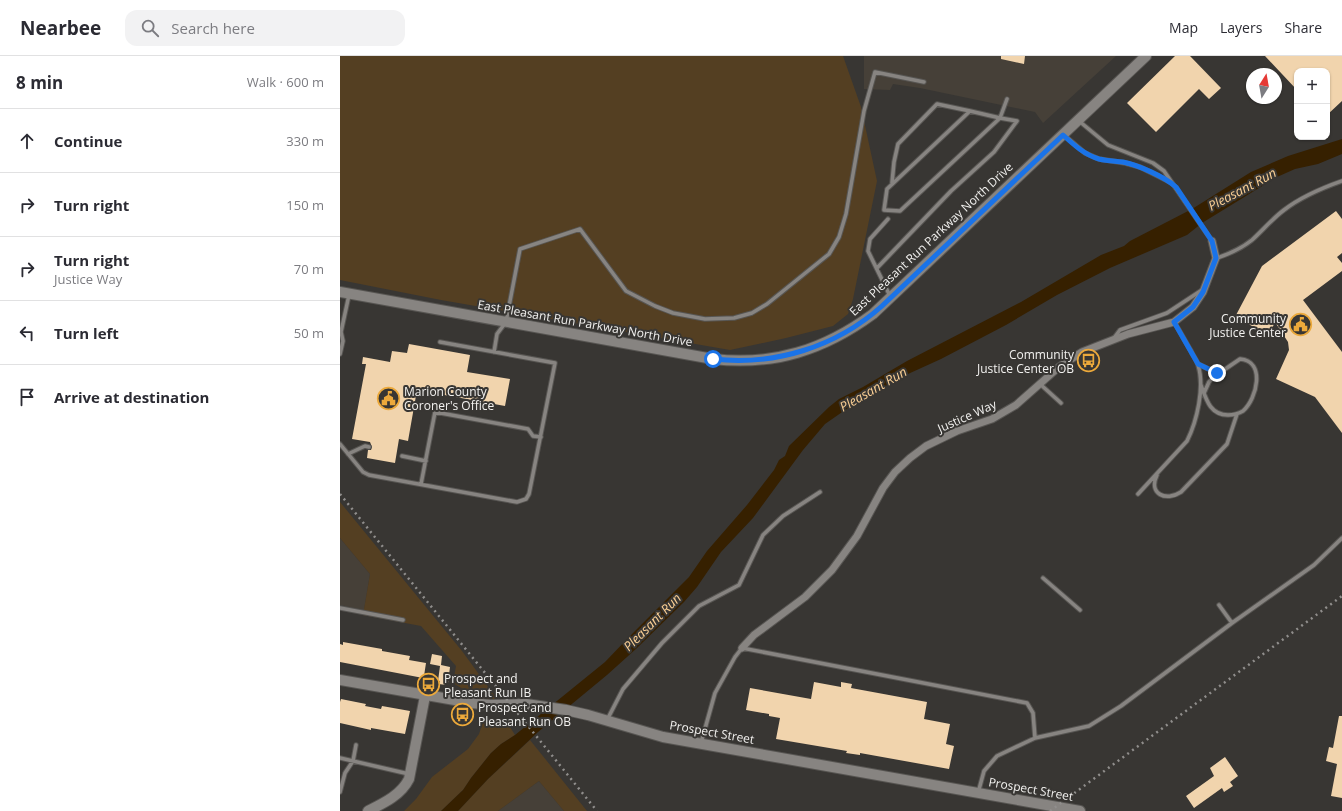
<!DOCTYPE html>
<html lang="en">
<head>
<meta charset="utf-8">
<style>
  body { margin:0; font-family:"Open Sans",sans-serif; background:#f2f2f3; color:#2b2b33 }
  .controls { position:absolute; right:12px; top:12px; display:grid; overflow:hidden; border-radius:8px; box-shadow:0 1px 3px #0004 }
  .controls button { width:36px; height:36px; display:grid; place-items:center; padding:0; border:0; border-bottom:1px solid #e1e1e2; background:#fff; color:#2b2b33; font:20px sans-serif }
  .compass { position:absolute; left:906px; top:12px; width:36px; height:36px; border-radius:50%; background:#fff; box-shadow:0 1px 3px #0004; rotate:11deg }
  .stop { position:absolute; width:12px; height:12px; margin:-9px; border:3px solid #1a73e8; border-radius:50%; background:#fff }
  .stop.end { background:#1a73e8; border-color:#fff; box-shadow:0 1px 4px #0008 }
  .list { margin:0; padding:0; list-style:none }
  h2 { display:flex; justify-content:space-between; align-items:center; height:52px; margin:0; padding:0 16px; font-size:17px }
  h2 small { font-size:13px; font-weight:400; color:#7c7c81 }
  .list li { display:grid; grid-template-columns:26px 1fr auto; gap:12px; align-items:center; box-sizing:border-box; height:64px; padding:0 16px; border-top:1px solid #e1e1e2 }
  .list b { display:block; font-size:15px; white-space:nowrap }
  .list p { margin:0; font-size:13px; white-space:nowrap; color:#7c7c81 }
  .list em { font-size:13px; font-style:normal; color:#7c7c81 }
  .icon { flex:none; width:22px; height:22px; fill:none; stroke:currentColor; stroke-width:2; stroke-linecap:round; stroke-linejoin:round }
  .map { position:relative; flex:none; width:1002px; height:755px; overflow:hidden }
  header { display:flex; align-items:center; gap:24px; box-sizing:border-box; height:56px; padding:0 20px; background:#fff; border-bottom:1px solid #e1e1e2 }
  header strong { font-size:19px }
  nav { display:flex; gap:22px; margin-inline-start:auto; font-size:14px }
  .search { width:280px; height:36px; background:#f2f2f3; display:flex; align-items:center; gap:10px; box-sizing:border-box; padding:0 14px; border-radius:12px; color:#7c7c81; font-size:15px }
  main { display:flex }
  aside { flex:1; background:#fff }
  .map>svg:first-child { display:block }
  .built { fill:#464038 }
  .green { fill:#543f22 }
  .water { fill:#362000 }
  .building { fill:#f1d4ad }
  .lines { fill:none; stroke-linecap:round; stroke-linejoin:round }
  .lane-casing { stroke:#575552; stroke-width:5.5 }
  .street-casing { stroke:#575552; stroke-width:9 }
  .secondary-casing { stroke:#575552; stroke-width:12 }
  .lane { stroke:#878481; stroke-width:3.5 }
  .street { stroke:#878481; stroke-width:7 }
  .secondary { stroke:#878481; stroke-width:10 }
  .rail { stroke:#908e8c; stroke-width:2.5; stroke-dasharray:2 4; stroke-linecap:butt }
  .route { stroke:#1a73e8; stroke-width:5 }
  .labels { text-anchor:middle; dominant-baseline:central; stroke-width:4; stroke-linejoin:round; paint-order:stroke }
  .street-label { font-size:12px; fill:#f2f1ef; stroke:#383633 }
  .poi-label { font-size:12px; fill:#f2f1ef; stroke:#383633; text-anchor:start }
  .water-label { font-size:13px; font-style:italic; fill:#facf94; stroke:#383633 }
</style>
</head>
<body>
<header>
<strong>Nearbee</strong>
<div class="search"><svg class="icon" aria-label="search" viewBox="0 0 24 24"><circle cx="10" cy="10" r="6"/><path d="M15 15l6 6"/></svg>Search here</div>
<nav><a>Map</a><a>Layers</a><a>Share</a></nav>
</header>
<main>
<aside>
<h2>8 min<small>Walk · 600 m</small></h2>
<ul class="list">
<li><svg class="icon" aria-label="ahead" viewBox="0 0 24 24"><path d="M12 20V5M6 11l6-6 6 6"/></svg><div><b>Continue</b></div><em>330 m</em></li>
<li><svg class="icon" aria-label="right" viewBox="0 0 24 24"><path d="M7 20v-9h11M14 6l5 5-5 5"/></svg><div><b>Turn right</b></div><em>150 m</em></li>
<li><svg class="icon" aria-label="right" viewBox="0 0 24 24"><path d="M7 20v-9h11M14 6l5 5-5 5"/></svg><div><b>Turn right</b><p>Justice Way</p></div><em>70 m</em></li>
<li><svg class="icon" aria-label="left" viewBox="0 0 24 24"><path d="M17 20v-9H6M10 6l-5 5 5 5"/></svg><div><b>Turn left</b></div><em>50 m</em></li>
<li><svg class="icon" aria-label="arrive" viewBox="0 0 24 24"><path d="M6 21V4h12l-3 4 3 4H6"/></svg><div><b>Arrive at destination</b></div></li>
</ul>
</aside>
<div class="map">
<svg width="1002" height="755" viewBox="0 0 1002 755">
  <rect width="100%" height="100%" fill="#383633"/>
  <path class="built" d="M524 0H776L703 67 695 56 580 32 553 28 550 34 524 33Z
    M0 482 30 518 24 554 0 549Z
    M199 725 224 755H158Z"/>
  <path class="green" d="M0 0H503L521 51 537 125 513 243 508 258 493 270 446 282 390 294 101 244 0 224Z
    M0 446 122 595 157 643H139L113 627 116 610 81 570 23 559 30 518 0 482Z
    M143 666 170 671 175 679 161 688 151 697 131 722 123 734 101 755H64L76 743 92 721 128 693 139 678Z
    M190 684 247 755H224L199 725 158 755H118L148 723Z"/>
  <path class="water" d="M1002 83V98L978 108 955 113 937 121 862 167 847 179 770 212 717 239 666 269 601 303 568 318 521 343 485 368 463 394 413 462 381 496 357 531 344 546 297 592 267 619 198 676 148 723 118 755H101L123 734 131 722 151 697 161 688 175 679 265 606 288 582 349 521 367 495 407 449 434 414 439 404 445 400 449 390 489 351 499 343 523 331 567 305 681 246 761 199 784 190 790 185 852 153 911 116 948 100Z"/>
  <path class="building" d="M661 0H685L684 8 661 3Z
    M835 0H850L881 32 869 43 859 33 816 76 787 47Z
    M925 0H1002V45L987 59V15H957V34Z
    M996 155 1002 163V197L997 201 1002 207V215L963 244 1002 296V377L975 341 936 323 949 294 948 286 935 266 929 279 895 261 922 210Z
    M69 288 130 299 127 316 170 323 165 350 77 334 68 385 59 383 55 407 27 402 28 394H31L32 391 30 386 12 383 26 308H22L23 301 50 306 52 295 67 297Z
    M3 586 42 593V595L70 600 69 604 86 607 84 620 83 622 0 606V588L3 589Z
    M92 598 102 600 101 609 110 611 108 627 106 626V629L99 628 100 625H98L100 610 90 608Z
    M474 626 501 631V626L512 628 511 632 587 646 584 663 610 668 606 688 614 690 609 713 520 697V699L506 697 507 695 436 683 440 662 429 660V658L406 654 410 632 471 643Z
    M1 643 26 648 25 650 41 653 42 650 70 655 65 678 31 672V674L0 667V646Z
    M999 660H1002V742L991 740 997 708 986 705 989 691 993 692Z
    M885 701 898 720 890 726 893 730 884 736 882 732 854 752 846 740 874 720 870 712Z"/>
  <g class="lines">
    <defs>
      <path id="lane" d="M630 55 660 62 560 155 544 154 547 133Z
        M739 65 768 89 813 107 824 115 872 185
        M724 79 745 97 759 103 785 107 800 111 832 127
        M552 127 554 106 558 88 597 48 630 55
        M548 163 530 183 528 195 550 240
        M877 202C889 198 902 192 912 184 923 174 932 163 944 154 961 141 982 132 1002 125
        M537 212 611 135 654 96 677 65 660 62 667 43
        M774 282 780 274 827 257 862 234
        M154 296 157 278 166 266 180 193 240 173 286 235 315 250 333 257 365 263 394 262 412 257 427 248 489 198 499 181 506 158 524 55 535 16 584 26
        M0 298 3 285 1 276 9 239
        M858 308 877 317 881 316 900 303C926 305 917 343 903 355 898 358 893 359 888 359 870 359 866 343 861 329
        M700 328 721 347
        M864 337 869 326 877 317
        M0 388 23 416 29 419 177 446 186 443 189 438 215 307 100 286
        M8 398 25 390 29 391
        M62 400 86 405
        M817 419C808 438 826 446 841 436L887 388 897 358
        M81 428 95 356 188 373 193 380 201 381
        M798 438 847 385C857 365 865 331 858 309 857 304 853 300 851 295 845 285 840 275 834 266
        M703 522 740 554
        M0 552 63 564
        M892 567 974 509 1002 482
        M267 664 283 633 322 587 359 550 399 529 423 479 443 460 480 436
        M695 682 749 670 781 650 892 567 879 549
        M361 687 375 637 395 601 402 592 687 647 693 657 695 682 657 700 644 715 638 737
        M0 702 69 718
        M0 736 5 717 13 705 16 689"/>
      <path id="street" d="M402 592 414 579 465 541 492 514 517 480 543 432 555 416 570 402 586 390 617 375 652 363 676 349 719 311 742 296 788 278 834 266 853 251 863 236 876 202 872 185"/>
      <path id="secondary" d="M0 236 373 303C434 310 484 294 533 258L806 0
        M0 624 132 647 150 649 186 648 226 654 248 659 323 681 740 755
        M28 755C44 747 61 739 69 723L85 640"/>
    </defs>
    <use href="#lane" class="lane-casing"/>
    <use href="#street" class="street-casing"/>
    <use href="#secondary" class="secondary-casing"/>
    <use href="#lane" class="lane"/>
    <use href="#street" class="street"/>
    <use href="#secondary" class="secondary"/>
    <path class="rail" d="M0 438 257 755
      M710 755 1002 540"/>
  </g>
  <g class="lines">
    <path class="route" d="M373 303C435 310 496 291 542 250L723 79C734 89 745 99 759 103 767 105 775 105 783 106 798 109 825 121 836 131L872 185 876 202 863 236 853 251 834 266 858 308 877 317"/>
  </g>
  <defs>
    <symbol id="civic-ring" viewBox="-11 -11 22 22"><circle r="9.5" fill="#383633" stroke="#eca93b" stroke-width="1.5"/><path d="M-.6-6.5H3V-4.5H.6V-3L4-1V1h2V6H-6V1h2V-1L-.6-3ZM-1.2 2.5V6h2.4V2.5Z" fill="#eca93b"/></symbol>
    <symbol id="bus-ring" viewBox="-11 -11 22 22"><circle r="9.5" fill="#383633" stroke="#eca93b" stroke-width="1.5"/><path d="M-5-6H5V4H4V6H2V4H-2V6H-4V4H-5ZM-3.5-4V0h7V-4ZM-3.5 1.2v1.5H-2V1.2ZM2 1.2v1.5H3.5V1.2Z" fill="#eca93b"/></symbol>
  </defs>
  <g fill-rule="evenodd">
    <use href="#civic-ring" x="948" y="256" width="25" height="25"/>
    <use href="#bus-ring" x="736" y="292" width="25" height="25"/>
    <use href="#civic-ring" x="36" y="330" width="25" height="25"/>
    <use href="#bus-ring" x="76" y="616" width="25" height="25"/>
    <use href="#bus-ring" x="110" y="646" width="25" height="25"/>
  </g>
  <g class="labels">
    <g class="street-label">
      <text transform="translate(591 183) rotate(-43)">East Pleasant Run Parkway North Drive</text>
      <text transform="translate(245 267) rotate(10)">East Pleasant Run Parkway North Drive</text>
      <text transform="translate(627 360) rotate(-24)">Justice Way</text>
      <text transform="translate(372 676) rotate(10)">Prospect Street</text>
      <text transform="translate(691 733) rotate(10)">Prospect Street</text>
    </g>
    <g class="poi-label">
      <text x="946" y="262" text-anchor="end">Community<tspan x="946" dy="14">Justice Center</tspan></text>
      <text x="734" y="298" text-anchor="end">Community<tspan x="734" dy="14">Justice Center OB</tspan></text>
      <text x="64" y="335">Marion County<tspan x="64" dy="14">Coroner's Office</tspan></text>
      <text x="104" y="622">Prospect and<tspan x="104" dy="14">Pleasant Run IB</tspan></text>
      <text x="138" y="651">Prospect and<tspan x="138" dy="14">Pleasant Run OB</tspan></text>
    </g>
    <g class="water-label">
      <text transform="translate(902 133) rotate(-28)">Pleasant Run</text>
      <text transform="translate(533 333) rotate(-30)">Pleasant Run</text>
      <text transform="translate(312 566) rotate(-45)">Pleasant Run</text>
    </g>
  </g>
</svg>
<div class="controls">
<button>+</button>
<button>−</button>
</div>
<svg class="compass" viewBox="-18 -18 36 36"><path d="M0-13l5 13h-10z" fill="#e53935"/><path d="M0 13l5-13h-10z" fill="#7c7c81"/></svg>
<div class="stop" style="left:373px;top:303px"></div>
<div class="stop end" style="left:877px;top:317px"></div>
</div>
</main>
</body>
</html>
